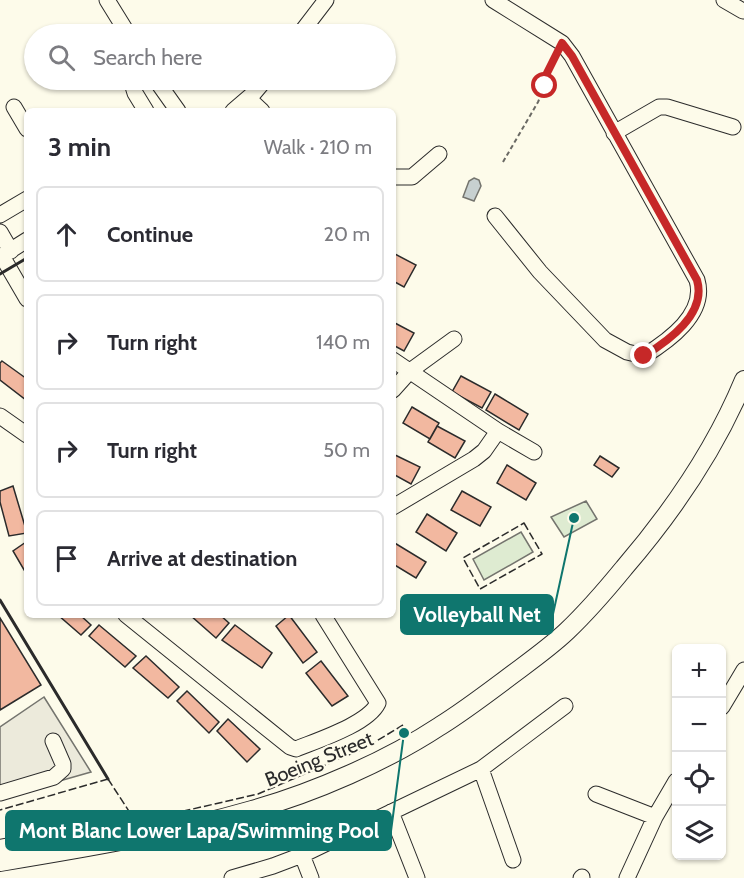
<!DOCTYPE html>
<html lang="en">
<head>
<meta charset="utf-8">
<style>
  body { margin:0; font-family:Cabin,sans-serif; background:#f2f2f3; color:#2b2b33 }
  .controls { position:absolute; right:18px; bottom:18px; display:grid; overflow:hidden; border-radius:9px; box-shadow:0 2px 4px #0004 }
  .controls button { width:54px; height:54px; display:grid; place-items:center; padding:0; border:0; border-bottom:2px solid #e1e1e2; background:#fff; color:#2b2b33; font:30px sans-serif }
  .stop { position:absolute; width:18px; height:18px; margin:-14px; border:4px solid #c62828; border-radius:50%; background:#fff }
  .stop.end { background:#c62828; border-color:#fff; box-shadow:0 2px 6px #0008 }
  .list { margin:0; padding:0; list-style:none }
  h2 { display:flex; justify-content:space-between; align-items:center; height:78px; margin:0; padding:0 24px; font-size:26px }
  h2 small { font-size:20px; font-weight:400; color:#7c7c81 }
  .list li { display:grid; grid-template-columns:39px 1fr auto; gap:18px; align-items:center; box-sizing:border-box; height:96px; margin:0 12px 12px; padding:0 12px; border:2px solid #e1e1e2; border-radius:9px }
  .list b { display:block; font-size:22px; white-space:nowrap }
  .list em { font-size:20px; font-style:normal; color:#7c7c81 }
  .icon { flex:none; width:33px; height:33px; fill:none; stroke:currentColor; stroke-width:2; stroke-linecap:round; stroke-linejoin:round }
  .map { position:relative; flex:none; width:744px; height:878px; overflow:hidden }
  .search { position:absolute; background:#fff; box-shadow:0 2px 4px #0004; left:24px; top:24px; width:372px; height:66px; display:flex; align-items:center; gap:15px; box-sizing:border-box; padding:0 21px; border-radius:33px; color:#7c7c81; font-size:22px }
  .panel { position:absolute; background:#fff; box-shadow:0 2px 4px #0004; left:24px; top:108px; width:372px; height:510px; border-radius:9px }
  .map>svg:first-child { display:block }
  .green { fill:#deebd1; stroke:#74746e; stroke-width:1.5 }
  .parking { fill:#eceadb; stroke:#74746e; stroke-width:1.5 }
  .water { fill:#c7d0d0; stroke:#74746e; stroke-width:1.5 }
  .building { fill:#f2b8a0; stroke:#2b2b2b; stroke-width:1.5 }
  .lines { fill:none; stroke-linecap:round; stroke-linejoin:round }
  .minor-casing { stroke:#2b2b2b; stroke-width:17 }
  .major-casing { stroke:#2b2b2b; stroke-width:20 }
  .path { stroke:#6a6964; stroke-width:2; stroke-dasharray:4.5 3; stroke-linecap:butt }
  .minor { stroke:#fdfbea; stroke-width:15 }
  .major { stroke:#fdfbea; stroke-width:18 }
  .fence { stroke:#2b2b2b; stroke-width:1.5; stroke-dasharray:8 3; stroke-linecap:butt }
  .wall { stroke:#2b2b2b; stroke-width:3 }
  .route { stroke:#c62828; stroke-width:8 }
  .labels { text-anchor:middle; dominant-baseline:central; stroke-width:4.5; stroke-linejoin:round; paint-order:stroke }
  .street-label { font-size:20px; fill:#2b2b2b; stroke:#fdfbea }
  .leader { fill:none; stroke:#0f766e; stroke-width:2 }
  .callout-dot { fill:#0f766e; stroke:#fdfbea; stroke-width:2 }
  .callout { fill:#0f766e; stroke:#0f766e; stroke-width:2 }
  .callout-label { font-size:21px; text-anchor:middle; font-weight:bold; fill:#fff }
</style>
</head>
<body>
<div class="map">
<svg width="744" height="878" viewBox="0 0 744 878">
  <rect width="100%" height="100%" fill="#fdfbea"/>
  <path class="green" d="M586 501 597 519 564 537 551 517Z
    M521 532 533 552 484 580 473 559Z"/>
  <path class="parking" d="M44 697 91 772 0 798V727Z"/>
  <path class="water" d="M474 178 479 180 481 186 474 201 463 197 469 181Z"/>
  <path class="building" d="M393 253 416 265 404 287 393 281Z
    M393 322 414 333 404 351 393 345Z
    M2 361 27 379 26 400 0 380V363Z
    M461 376 491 392 482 408 452 392Z
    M495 394 528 414 519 430 486 410Z
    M412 407 439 423 430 439 403 423Z
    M437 426 465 441 455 458 428 442Z
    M395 455 420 467 411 484 393 474V459Z
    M600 456 619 468 612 477 594 465Z
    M507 465 536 483 526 500 497 483Z
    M13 486 27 533 9 536 0 502V491Z
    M462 491 491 507 480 526 451 510Z
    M427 514 457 533 446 551 416 532Z
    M26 542 27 544V575L13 551Z
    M393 542 426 562 416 578 393 564Z
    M58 615H80L91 625 81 635Z
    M190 615H220L229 623 216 638Z
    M289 615 317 652 303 663 276 626Z
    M0 618 41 685 0 710Z
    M99 625 136 656 125 667 89 636Z
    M235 625 272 653 262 668 222 640Z
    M146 656 179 687 168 698 133 668Z
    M321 661 348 696 332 706 306 673Z
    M187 691 219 722 209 733 177 701Z
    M228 719 260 749 247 762 217 731Z"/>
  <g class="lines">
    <defs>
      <path id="minor" d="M107 0 128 34
        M493 0 562 43 572 56 697 280C707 314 668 341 644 356L627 352 605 340 540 272 495 216
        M724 0 743 11
        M300 34 326 0
        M131 80 135 93 146 111
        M156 80 178 111
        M248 98 262 111
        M14 107 27 129
        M233 111 254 93 265 80
        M614 133 659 107H667L733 127
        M393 177H412L439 154
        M0 215 27 199
        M0 232 11 251
        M2 256 27 299
        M0 257 27 240
        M393 360 498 431 534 452
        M393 390 410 371 454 339
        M0 416 27 435
        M393 507 474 459 484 451 498 431
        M126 615 290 747 296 749C318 740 368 724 378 703L323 615
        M722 707 744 670
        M481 769 513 860
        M0 793 54 777 63 769V764L53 741
        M596 794 655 817
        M391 812 417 878
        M302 855 311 878
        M232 878 273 866 302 855 481 769 565 706
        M581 878 582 877
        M627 878 655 817 676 781"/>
      <path id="major" d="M0 849 32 843 66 840
        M0 862C85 848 169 834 252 810 313 793 387 761 440 726 461 713 481 698 501 683 523 666 547 650 567 631 588 611 606 590 624 568 673 511 715 450 744 380"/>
    </defs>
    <use href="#minor" class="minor-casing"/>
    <use href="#major" class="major-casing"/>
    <path class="path" d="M503 162 538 102 545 86 546 75 556 57"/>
    <use href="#minor" class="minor"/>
    <use href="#major" class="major"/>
    <path class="fence" d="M524 523 542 554 480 589 463 558Z
      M0 600 108 779 0 810
      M108 779 136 822 258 794 365 748 403 725"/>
    <path class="wall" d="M0 274 27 258
      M0 600 108 779"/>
  </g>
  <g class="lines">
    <path class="route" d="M545 86 546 75 562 43 572 56 697 280C707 314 668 341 644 356"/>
  </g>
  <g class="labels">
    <g class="street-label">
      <text transform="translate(319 759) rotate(-22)">Boeing Street</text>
    </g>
  </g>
  <path class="leader" d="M574 518L553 614M404 733L391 831"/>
  <g class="callout-dot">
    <circle cx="574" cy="518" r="6"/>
    <circle cx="404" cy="733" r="6"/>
  </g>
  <g class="callout">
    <rect x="401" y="595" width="152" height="39" rx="6"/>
    <rect x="6" y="811" width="385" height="39" rx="6"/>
  </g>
  <g class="callout-label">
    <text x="477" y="622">Volleyball Net</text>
    <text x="199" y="838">Mont Blanc Lower Lapa/Swimming Pool</text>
  </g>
</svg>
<div class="controls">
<button>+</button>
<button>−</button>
<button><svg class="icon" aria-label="locate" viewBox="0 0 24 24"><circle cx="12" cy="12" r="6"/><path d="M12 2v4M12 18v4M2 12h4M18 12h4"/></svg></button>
<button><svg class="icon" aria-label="layers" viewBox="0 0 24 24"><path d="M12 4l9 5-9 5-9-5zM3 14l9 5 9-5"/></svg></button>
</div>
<div class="stop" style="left:545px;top:86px"></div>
<div class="stop end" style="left:644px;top:356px"></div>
<div class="search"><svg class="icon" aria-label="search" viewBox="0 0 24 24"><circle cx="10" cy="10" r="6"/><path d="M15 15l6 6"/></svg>Search here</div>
<section class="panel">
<h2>3 min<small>Walk · 210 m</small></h2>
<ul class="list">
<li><svg class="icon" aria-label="ahead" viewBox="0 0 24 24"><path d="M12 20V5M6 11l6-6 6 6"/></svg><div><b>Continue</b></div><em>20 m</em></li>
<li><svg class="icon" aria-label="right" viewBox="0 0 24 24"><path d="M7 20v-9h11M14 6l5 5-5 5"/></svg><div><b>Turn right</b></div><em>140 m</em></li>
<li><svg class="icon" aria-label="right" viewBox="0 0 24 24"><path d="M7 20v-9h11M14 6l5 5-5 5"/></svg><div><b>Turn right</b></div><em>50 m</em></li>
<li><svg class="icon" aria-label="arrive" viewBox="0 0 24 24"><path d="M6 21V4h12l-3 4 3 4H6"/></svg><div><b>Arrive at destination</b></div></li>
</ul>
</section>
</div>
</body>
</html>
